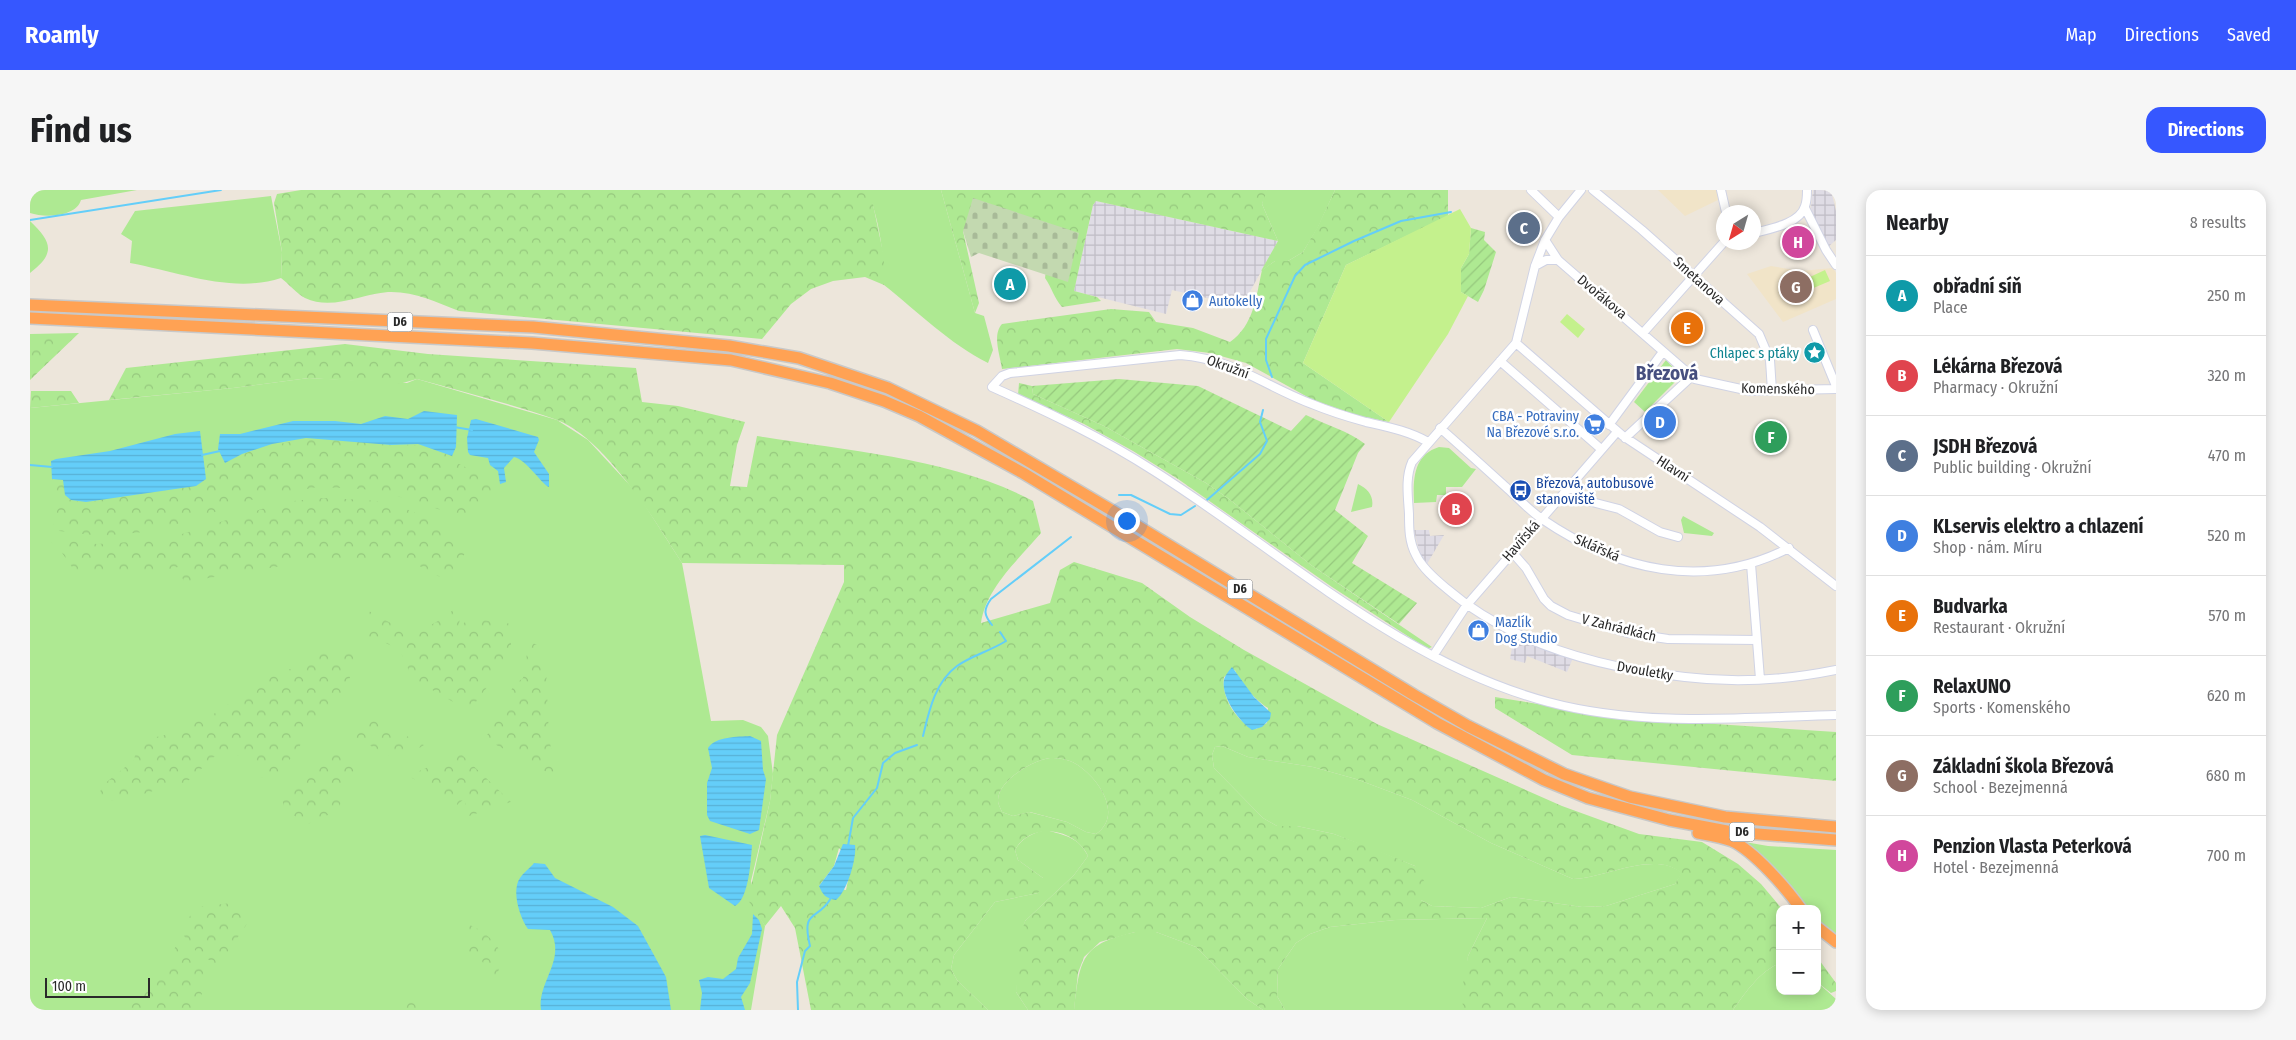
<!DOCTYPE html>
<html lang="en">
<head>
<meta charset="utf-8">
<style>
  body { margin:0; font-family:"Fira Sans Condensed",sans-serif; background:#f6f6f6; color:#202124 }
  .controls { position:absolute; right:15px; bottom:15px; display:grid; overflow:hidden; border-radius:10px; box-shadow:0 2px 12px #0003 }
  .controls button { width:45px; height:45px; display:grid; place-items:center; padding:0; border:0; border-bottom:1px solid #e0e0e0; background:#fff; color:#202124; font:25px sans-serif }
  .compass { position:absolute; left:1686px; top:15px; width:45px; height:45px; border-radius:50%; background:#fff; box-shadow:0 2px 12px #0003; rotate:217deg }
  .scale { position:absolute; left:15px; bottom:12px; width:105px; box-sizing:border-box; padding-left:5px; border:2px solid #2a2a2a; border-top:0; font-size:14px; line-height:18px; white-space:nowrap; color:#2a2a2a; -webkit-text-stroke:4px #fff; paint-order:stroke }
  .you { position:absolute; left:1096px; top:330px; width:18px; height:18px; margin:-12px; border:4px solid #fff; border-radius:50%; background:#1a73e8; box-shadow:0 0 0 8px #1a73e833 }
  .badge { display:grid; place-items:center; width:32px; height:32px; border-radius:50%; background:#3657ff; color:#fff; font-size:16px; font-weight:700 }
  .pin { position:absolute; translate:-50% -50%; border:2px solid #fff; box-shadow:0 1px 5px #0006 }
  .list { margin:0; padding:0; list-style:none }
  h2 { display:flex; justify-content:space-between; align-items:center; height:65px; margin:0; padding:0 20px; font-size:21px }
  h2 small { font-size:16px; font-weight:400; color:#757577 }
  .list li { display:grid; grid-template-columns:32px 1fr auto; gap:15px; align-items:center; box-sizing:border-box; height:80px; padding:0 20px; border-top:1px solid #e0e0e0 }
  .list b { display:block; font-size:19px; white-space:nowrap }
  .list p { margin:0; font-size:16px; white-space:nowrap; color:#757577 }
  .list em { font-size:16px; font-style:normal; color:#757577 }
  .map { position:relative; flex:none; width:1806px; height:820px; overflow:hidden; border-radius:15px }
  header { display:flex; align-items:center; gap:30px; box-sizing:border-box; height:70px; padding:0 25px; background:#3657ff; color:#fff }
  header strong { font-size:24px }
  nav { display:flex; gap:28px; margin-inline-start:auto; font-size:18px }
  .intro { display:flex; align-items:center; justify-content:space-between; box-sizing:border-box; height:120px; padding:0 30px }
  h1 { margin:0; font-size:35px }
  .button { padding:12px 22px; border-radius:15px; background:#3657ff; color:#fff; font-size:18px; font-weight:700 }
  main { display:flex; gap:30px; padding:0 30px }
  aside { flex:1; background:#fff; border-radius:15px; box-shadow:0 2px 12px #0003 }
  .map>svg:first-child { display:block }
  .industrial { fill:url(#industrial-grid) }
  .education { fill:#f1e4c8 }
  .grass { fill:#aee992 }
  .forest { fill:url(#forest-crowns); fill-rule:evenodd }
  .cemetery { fill:url(#cemetery-stones) }
  .garden { fill:url(#garden-furrows) }
  .pitch { fill:#c4f18d }
  .water { fill:url(#water-rules) }
  .lines { fill:none; stroke-linecap:round; stroke-linejoin:round }
  .stream { stroke:#64cef9; stroke-width:2 }
  .minor-casing { stroke:#d0d3e4; stroke-width:10 }
  .highway-casing { stroke:#c8c8c8; stroke-width:14 }
  .minor { stroke:#fff; stroke-width:8 }
  .highway { stroke:#ffa254; stroke-width:11 }
  .labels { text-anchor:middle; dominant-baseline:central; stroke-width:5; stroke-linejoin:round; paint-order:stroke }
  .shield { fill:#fff; stroke:#6a6a6a; stroke-width:1 }
  .shield-label { font-size:12px; font-weight:bold; fill:#2a2a2a }
  .street-label { font-size:14px; fill:#2a2a2a; stroke:#fff }
  .shop-label { font-size:14px; fill:#366cbe; stroke:#fff; text-anchor:start }
  .culture-label { font-size:14px; fill:#0d838f; stroke:#fff; text-anchor:end }
  .transit-label { font-size:14px; fill:#164399; stroke:#fff; text-anchor:start }
  .district-label { font-size:19px; font-weight:bold; fill:#464f7f; stroke:#fff }
</style>
</head>
<body>
<header>
<strong>Roamly</strong>
<nav><a>Map</a><a>Directions</a><a>Saved</a></nav>
</header>
<div class="intro"><h1>Find us</h1><a class="button">Directions</a></div>
<main>
<div class="map">
<svg width="1806" height="820" viewBox="0 0 1806 820">
  <defs>
    <pattern id="industrial-grid" width="8" height="8" patternUnits="userSpaceOnUse" patternTransform="scale(1.25)"><rect width="8" height="8" fill="#dfdce5"/><path d="M0 4h8M4 0v8" fill="none" stroke="#c0bdc5"/></pattern>
    <pattern id="forest-crowns" width="20" height="18" patternUnits="userSpaceOnUse" patternTransform="scale(1.25)"><rect width="20" height="18" fill="#aee992"/><path d="M2 6a3 3 0 1 1 6 0M12 15a3 3 0 1 1 6 0" fill="none" stroke="#96c87e"/></pattern>
    <pattern id="cemetery-stones" width="16" height="16" patternUnits="userSpaceOnUse" patternTransform="scale(1.25)"><rect width="16" height="16" fill="#c3d9b0"/><path d="M2 7V4a2 2 0 0 1 4 0v3zM10 15v-3a2 2 0 0 1 4 0v3z" fill="#a8ba98"/></pattern>
    <pattern id="garden-furrows" width="10" height="10" patternUnits="userSpaceOnUse" patternTransform="scale(1.25)"><rect width="10" height="10" fill="#aee992"/><path d="M-1 1l2-2M0 10L10 0M9 11l2-2" fill="none" stroke="#96c87e"/></pattern>
    <pattern id="water-rules" width="6" height="5" patternUnits="userSpaceOnUse" patternTransform="scale(1.25)"><rect width="6" height="5" fill="#64cef9"/><path d="M0 2.5h6" fill="none" stroke="#57b1d6"/></pattern>
  </defs>
  <rect width="100%" height="100%" fill="#ede6db"/>
  <path class="industrial" d="M1783 0H1801L1806 21V50L1798 57 1783 29 1781 17Z
    M1066 11 1248 51 1212 116 1142 100 1136 124 1044 101 1063 15Z
    M1384 340H1399L1400 346 1414 345 1397 374 1390 364Z
    M1484 446 1543 468 1537 482 1497 466 1495 473 1480 469Z"/>
  <path class="education" d="M1628 0H1688L1690 9 1655 26Z
    M1741 76 1770 81 1803 78 1806 83V109L1753 132 1717 84Z"/>
  <path class="grass" d="M0 0H107L51 10C46 27 15 28 0 23Z
    M838 0H911L945 123 954 126 963 160 958 173C920 154 888 122 854 95 854 61 849 32 838 0Z
    M1237 0H1305L1288 37 1273 62 1258 71H1245L1231 81 1248 51 1232 14 1235 1Z
    M241 6 252 62 251 88C203 104 149 82 100 73L102 51 91 44 105 21Z
    M0 31C22 52 26 63 0 83Z
    M1636 170 1651 186 1615 222 1604 212Z
    M279 188 377 193 387 189 527 230 558 250 607 303 652 373 681 531 713 530 731 537 738 546 743 584 740 611 721 691 728 724 735 736 721 820H0V218L203 198Z
    M1409 257 1419 258 1441 278 1446 279 1432 297H1416V305H1407L1406 312 1384 313C1383 290 1383 265 1409 257Z
    M1328 294C1338 299 1344 306 1342 317L1321 322Z
    M1653 326 1684 343 1682 346 1654 343 1651 330Z
    M1192 556 1218 567 1283 577 1326 589 1382 610 1461 653 1543 689C1575 688 1625 660 1652 683L1645 694 1576 716 1552 717 1481 707 1451 718 1402 716 1391 710 1385 676 1304 644 1267 636H1247L1233 628 1184 578 1182 565 1185 557Z
    M1020 568C1029 568 1038 569 1046 574 1068 587 1094 625 1066 644L1056 642 1037 632 1000 622 983 626 972 622C971 619 968 614 968 611 967 591 1003 570 1020 568Z
    M1016 640C1034 645 1049 647 1058 666L1044 685 995 731 986 802 998 820H958L927 790 921 779 924 765 965 712 1008 703 1013 688 988 670 985 660C992 648 1002 643 1016 640Z
    M1709 651 1738 656 1806 660V745L1787 729V719H1779Z
    M1457 728 1438 766 1433 820H1255L1247 806 1248 779 1266 753 1280 744 1300 737 1365 730Z
    M1105 742H1126L1166 757 1217 809 1233 820H1044C1050 769 1051 754 1105 742Z
    M1750 773V801H1787V792L1806 809V820H1703C1716 802 1729 782 1750 773Z"/>
  <path class="forest" d="M271 0H840L854 67V95L835 87 803 91 781 99 761 114 732 149 429 121C406 112 384 101 358 102 331 104 302 121 275 108 267 104 259 94 251 88L252 62 244 13 247 4Z
    M911 0H1237L1232 14 1248 51 1066 11 1063 15 1044 101 1067 107 1071 111 1032 117C1024 108 1022 98 1015 88L1018 73 933 41 949 113 945 123Z
    M1305 0H1418V26L1316 75 1273 173 1359 232 1329 226 1283 210 1216 173 1180 163 1147 159 972 179C970 165 962 145 972 134L1081 119 1119 122 1126 132 1163 138 1200 152C1224 135 1226 107 1232 80L1245 71H1258L1273 62 1288 36Z
    M49 143 0 190V144Z
    M315 154 398 164 606 178 612 212 648 216 715 232 707 255 700 296 717 297 727 246C817 261 922 268 1003 311L1011 343C988 370 956 398 951 433L1020 413 1030 380 1044 372 1112 393 1160 427 1214 460 1347 534 1532 616 1609 644 1672 652 1708 674 1731 694 1752 719H1750V773C1729 782 1716 802 1703 820H1433L1432 799 1438 766 1457 728 1365 730 1300 737 1280 744 1266 753 1248 779 1247 806 1255 820H1233L1217 809 1166 757 1126 742H1105L1070 752 1054 767 1048 783 1044 820H998L986 802 987 759 995 731 1044 685 1058 666C1045 638 1001 631 985 660L988 670 1013 688V696L1008 703 965 712 924 765 921 779 927 790 958 820H781L765 738 751 716 735 736 718 710 740 611 747 545 814 392V375L652 373C625 331 575 248 527 230 482 214 434 202 387 189L369 194 279 188 203 198 79 210 96 178ZM1205 480C1208 492 1228 512 1238 518L1237 533 1226 539C1207 533 1191 508 1194 487ZM1192 556 1218 567 1283 577 1326 589 1382 610 1461 653 1543 689C1575 688 1625 660 1651 683L1645 694 1576 716 1552 717 1481 707 1451 718 1402 716 1391 710 1396 694 1385 676 1342 658 1304 644 1267 636H1247L1233 628 1184 578 1182 565 1185 557ZM1020 568C1029 568 1038 569 1046 574 1068 587 1094 625 1066 644L1056 642 1037 632 999 622 983 626 972 622C971 619 968 614 968 611 967 591 1003 570 1020 568ZM809 658 822 671 816 700 789 696 804 676Z
    M989 193 1002 196 1003 204 1074 236 1176 293 1199 309 1281 375 1402 457 1397 459 1393 456 1302 397 1148 289 1103 261 1054 234 988 205Z
    M1 201H41L49 213 0 218Z
    M276 248 397 256 422 266 427 273 465 292 458 312 446 322 435 325 411 320 375 308 333 299 288 297 231 307 126 341 70 346 21 340 27 324 22 289 33 290 35 305 40 310 56 312 166 296 176 289 174 274 184 265 195 273C202 272 206 266 213 264 234 256 255 254 276 248Z
    M293 308C313 309 333 309 352 312 384 318 413 337 439 356L425 381 410 387 380 371H325L276 372 154 392 148 377 123 383 44 380 30 360 17 348 67 354 118 351 152 344 254 312Z
    M427 417 430 428 427 447 431 437 438 428 481 434V458L461 492 439 521 397 497 382 494C376 470 375 460 351 451L338 456C338 443 341 435 339 421 380 445 390 447 427 417Z
    M499 451 507 455 516 476 519 549 528 588 455 549 484 495 493 488Z
    M296 457 321 463 328 468 318 492 321 498C317 511 308 520 293 519L273 539 270 556 244 590 228 587 223 577 211 566 198 563 181 568 165 586 147 598 129 599 93 611 67 609 73 595 104 570 107 557C124 544 133 547 152 541L159 532 175 530 207 508 216 499 239 486 260 479 267 480 284 470Z
    M1465 507 1594 528 1806 542V591L1542 565 1465 518Z
    M342 528 394 555 369 571 322 546Z
    M309 556 327 582 325 596 313 600 309 620 271 637 265 626 253 624V610L279 581 288 579 297 565Z
    M430 563 481 612 439 626 434 609 427 615 408 601 378 586Z
    M202 713 221 728 188 776 166 761 151 742 165 717Z
    M440 735C456 742 464 750 473 766L464 795 451 769 438 775 436 759 441 749 435 743Z
    M147 753 177 779 169 796 172 804 162 820H96L115 804 118 791 138 774Z
    M1787 767 1806 793V801L1801 803 1787 792Z
    M386 799 392 820H367L376 807Z"/>
  <path class="cemetery" d="M943 8 1049 43 1038 92 949 63 941 67 933 41Z"/>
  <path class="garden" d="M1441 38 1455 42 1454 50 1466 62 1454 100 1448 112 1431 102V78L1439 64Z
    M1089 189 1168 196 1261 241 1276 225C1296 235 1319 241 1335 254L1328 263 1305 320 1338 346 1322 373 1387 413 1369 434 1281 375 1199 309 1176 293 1074 236 1003 204 1002 196Z"/>
  <path class="pitch" d="M1430 19 1441 38 1439 64 1431 78V102L1438 106 1418 144 1359 232 1273 173 1316 75Z
    M1795 80 1800 91 1774 102 1769 92Z
    M1537 124 1555 139 1548 148 1530 132Z"/>
  <path class="water" d="M394 221 427 225 426 257 422 266 388 254 361 255 276 248 242 254 212 264 195 273 188 259 190 244H210L263 231H305L331 234 355 226 378 229Z
    M446 229 508 247 509 250 504 262 519 284V297C513 296 497 270 484 267L474 278 476 292 470 294 468 281 460 275 458 268 440 265 438 262 437 248 441 230Z
    M170 241 176 289 166 296 56 312 41 310 35 305 33 290 22 289 21 271 26 269 80 261 145 244Z
    M1202 477 1224 507 1241 523 1240 529 1232 537 1222 540C1209 531 1191 507 1194 490 1195 485 1199 481 1202 477Z
    M720 546 731 551 733 580 736 589 729 640 720 644 680 631 677 625V593L682 578 678 558C686 546 708 547 720 546Z
    M675 645 722 655C721 669 719 709 705 716L679 698 670 646Z
    M813 654 825 655C827 668 817 702 806 710 795 708 793 705 789 696L804 676Z
    M504 673 515 674 525 688 583 717 608 736 636 787 641 820H511C507 792 537 770 520 740L498 739C490 728 481 701 490 688 493 683 500 678 504 673Z
    M723 724 729 730 732 739 720 793 711 807 715 820H670L672 803 669 790 678 787 693 789 706 779 708 768 722 744Z"/>
  <g class="lines">
    <path class="stream" d="M0 30 191 0
      M1242 187 1236 170V149L1265 86 1275 75 1324 51 1371 31 1421 22
      M424 237 442 240
      M172 265 190 261
      M0 275 22 277
      M1089 305H1101L1140 324 1151 325 1165 316
      M1177 310 1230 264 1237 251 1230 232 1233 220
      M962 435C954 425 953 420 961 409L1041 347
      M893 546C899 521 905 492 927 476 941 466 960 461 976 451L970 442
      M818 656 823 628 847 598 853 573 865 563 887 555
      M768 820 767 792 775 761 780 756C771 718 787 732 801 708"/>
    <defs>
      <path id="minor" d="M1501 0 1529 27
        M1551 0 1529 27 1515 50 1505 76 1486 153 1382 272C1375 288 1378 306 1379 324 1379 338 1379 352 1386 365 1392 378 1405 389 1416 398 1481 454 1571 478 1655 487 1704 493 1757 490 1806 480
        M1563 0 1612 40 1729 144 1740 170 1742 201
        M1691 0 1696 22
        M1775 18 1796 60 1806 75
        M1724 43C1739 39 1770 34 1775 16 1777 11 1777 5 1777 0
        M1515 50 1528 70 1665 189 1720 201 1806 199
        M1505 76 1516 70H1528
        M1783 140 1806 196
        M1613 143 1694 52
        M1486 153 1593 246 1730 337 1806 396
        M1470 171 1571 259
        M1579 235 1632 163
        M1410 238C1433 258 1456 279 1478 299 1489 309 1500 321 1512 329 1588 381 1674 401 1759 358
        M1595 248 1661 187
        M1398 252C1379 241 1358 237 1336 232 1318 227 1299 221 1282 214 1234 196 1204 169 1150 165L980 183 972 186 962 197C1018 222 1073 248 1124 281 1252 362 1369 472 1518 512 1611 537 1710 528 1806 525
        M1539 296 1558 311 1589 319 1630 342 1648 347
        M1482 362 1496 378 1514 409 1521 416 1538 425 1598 443 1638 449 1727 450
        M1721 374 1730 489
        M1403 466 1436 416 1587 242"/>
      <path id="highway" d="M0 115 503 137 699 156 769 168 858 198 947 241 1083 321 1384 505 1438 536 1534 584 1600 607 1695 627 1806 637
        M0 128 502 153 701 170 800 193 854 211 889 226 993 283 1407 533 1514 590 1558 608 1639 630 1702 642 1806 650
        M1668 643C1679 645 1692 647 1702 651 1724 661 1757 699 1771 719
        M1787 737 1806 752"/>
    </defs>
    <use href="#minor" class="minor-casing"/>
    <use href="#highway" class="highway-casing"/>
    <use href="#minor" class="minor"/>
    <use href="#highway" class="highway"/>
  </g>
  <defs>
    <symbol id="shop-disc" viewBox="-11 -11 22 22"><circle r="9.5" fill="#3f7fe0" stroke="#fff"/><path d="M-5-2.5h2.3a2.7 3.5 0 0 1 5.4 0H5L5.5 6h-11ZM-1.5-2.5h3a1.5 2.3 0 0 0-3 0Z" fill="#fff"/></symbol>
    <symbol id="sight-disc" viewBox="-11 -11 22 22"><circle r="9.5" fill="#0f9aa8" stroke="#fff"/><path d="M0-6L1.8-2.2L6-1.7L2.9 1.2L3.7 5.4L0 3.3L-3.7 5.4L-2.9 1.2L-6-1.7L-1.8-2.2Z" fill="#fff"/></symbol>
    <symbol id="supermarket-disc" viewBox="-11 -11 22 22"><circle r="9.5" fill="#3f7fe0" stroke="#fff"/><path d="M-6-5.5h2.5l.6 2H6L4.5 2H-2.5L-4.4-4H-6ZM-1.5 3.2a1.3 1.3 0 1 0 .1 0ZM3 3.2a1.3 1.3 0 1 0 .1 0Z" fill="#fff"/></symbol>
    <symbol id="bus-disc" viewBox="-11 -11 22 22"><circle r="9.5" fill="#1a4fb4" stroke="#fff"/><path d="M-5-6H5V4H4V6H2V4H-2V6H-4V4H-5ZM-3.5-4V0h7V-4ZM-3.5 1.2v1.5H-2V1.2ZM2 1.2v1.5H3.5V1.2Z" fill="#fff"/></symbol>
  </defs>
  <g fill-rule="evenodd">
    <use href="#shop-disc" x="1150" y="98" width="25" height="25"/>
    <use href="#sight-disc" x="1772" y="150" width="25" height="25"/>
    <use href="#supermarket-disc" x="1552" y="222" width="25" height="25"/>
    <use href="#bus-disc" x="1478" y="288" width="25" height="25"/>
    <use href="#shop-disc" x="1436" y="428" width="25" height="25"/>
  </g>
  <g class="labels">
    <g class="shield">
      <rect x="357.5" y="122.5" width="25" height="19" rx="4"/>
      <rect x="1197.5" y="389.5" width="25" height="19" rx="4"/>
      <rect x="1699.5" y="632.5" width="25" height="19" rx="4"/>
    </g>
    <g class="shield-label">
      <text x="370" y="132">D6</text>
      <text x="1210" y="399">D6</text>
      <text x="1712" y="642">D6</text>
    </g>
    <g class="street-label">
      <text transform="translate(1669 91) rotate(42)">Smetanova</text>
      <text transform="translate(1572 107) rotate(40)">Dvořákova</text>
      <text transform="translate(1198 177) rotate(20)">Okružní</text>
      <text transform="translate(1748 199) rotate(1)">Komenského</text>
      <text transform="translate(1643 279) rotate(33)">Hlavní</text>
      <text transform="translate(1491 351) rotate(-49)">Havířská</text>
      <text transform="translate(1567 358) rotate(24)">Sklářská</text>
      <text transform="translate(1589 438) rotate(14)">V Zahrádkách</text>
      <text transform="translate(1615 481) rotate(10)">Dvouletky</text>
    </g>
    <g class="shop-label">
      <text x="1179" y="111">Autokelly</text>
      <text x="1549" y="226" text-anchor="end">CBA - Potraviny<tspan x="1549" dy="16">Na Březové s.r.o.</tspan></text>
      <text x="1465" y="432">Mazlík<tspan x="1465" dy="16">Dog Studio</tspan></text>
    </g>
    <g class="culture-label">
      <text x="1769" y="163">Chlapec s ptáky</text>
    </g>
    <g class="transit-label">
      <text x="1506" y="293">Březová, autobusové<tspan x="1506" dy="16">stanoviště</tspan></text>
    </g>
    <g class="district-label">
      <text x="1637" y="183">Březová</text>
    </g>
  </g>
</svg>
<div class="controls">
<button>+</button>
<button>−</button>
</div>
<svg class="compass" viewBox="-18 -18 36 36"><path d="M0-13l5 13h-10z" fill="#e53935"/><path d="M0 13l5-13h-10z" fill="#757577"/></svg>
<div class="scale">100 m</div>
<div class="you"></div>
<div class="pin badge" style="left:980px;top:94px;background:#0f9aa8">A</div>
<div class="pin badge" style="left:1426px;top:319px;background:#e0444e">B</div>
<div class="pin badge" style="left:1494px;top:38px;background:#5c6f8a">C</div>
<div class="pin badge" style="left:1630px;top:232px;background:#3f7fe0">D</div>
<div class="pin badge" style="left:1657px;top:138px;background:#e8710a">E</div>
<div class="pin badge" style="left:1741px;top:247px;background:#2e9e5b">F</div>
<div class="pin badge" style="left:1766px;top:97px;background:#8d6e63">G</div>
<div class="pin badge" style="left:1768px;top:52px;background:#d1479c">H</div>
</div>
<aside>
<h2>Nearby<small>8 results</small></h2>
<ul class="list">
<li><span class="badge" style="background:#0f9aa8">A</span><div><b>obřadní síň</b><p>Place</p></div><em>250 m</em></li>
<li><span class="badge" style="background:#e0444e">B</span><div><b>Lékárna Březová</b><p>Pharmacy · Okružní</p></div><em>320 m</em></li>
<li><span class="badge" style="background:#5c6f8a">C</span><div><b>JSDH Březová</b><p>Public building · Okružní</p></div><em>470 m</em></li>
<li><span class="badge" style="background:#3f7fe0">D</span><div><b>KLservis elektro a chlazení</b><p>Shop · nám. Míru</p></div><em>520 m</em></li>
<li><span class="badge" style="background:#e8710a">E</span><div><b>Budvarka</b><p>Restaurant · Okružní</p></div><em>570 m</em></li>
<li><span class="badge" style="background:#2e9e5b">F</span><div><b>RelaxUNO</b><p>Sports · Komenského</p></div><em>620 m</em></li>
<li><span class="badge" style="background:#8d6e63">G</span><div><b>Základní škola Březová</b><p>School · Bezejmenná</p></div><em>680 m</em></li>
<li><span class="badge" style="background:#d1479c">H</span><div><b>Penzion Vlasta Peterková</b><p>Hotel · Bezejmenná</p></div><em>700 m</em></li>
</ul>
</aside>
</main>
</body>
</html>
